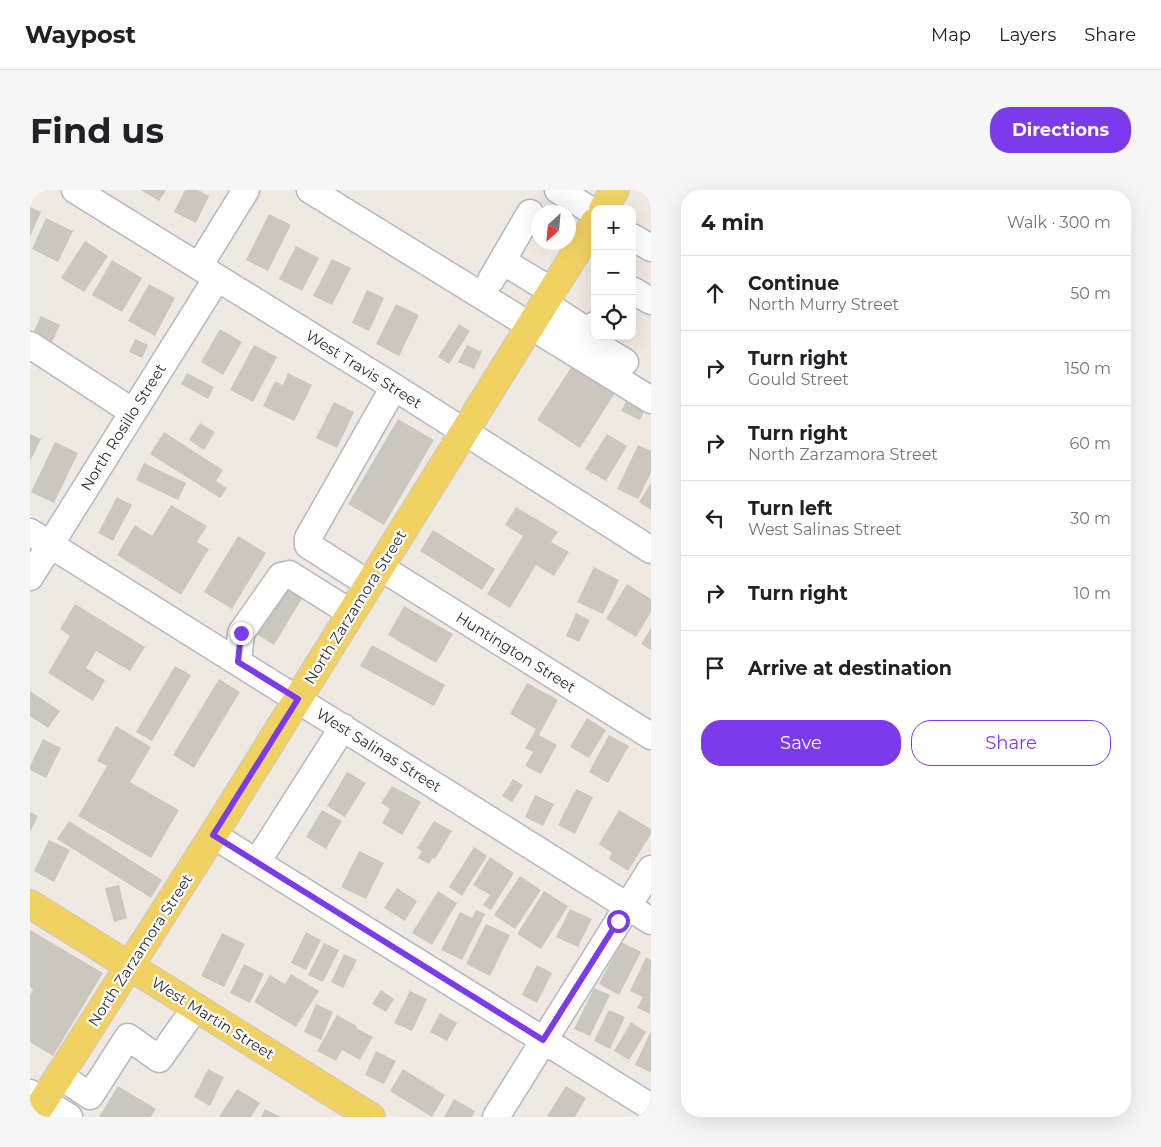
<!DOCTYPE html>
<html lang="en">
<head>
<meta charset="utf-8">
<style>
  body { margin:0; font-family:Montserrat,sans-serif; background:#f6f6f6; color:#202124 }
  .controls { position:absolute; right:15px; top:15px; display:grid; overflow:hidden; border-radius:10px; box-shadow:0 5px 20px #0002 }
  .controls button { width:45px; height:45px; display:grid; place-items:center; padding:0; border:0; border-bottom:1px solid #e0e0e0; background:#fff; color:#202124; font:25px sans-serif }
  .compass { position:absolute; left:501px; top:15px; width:45px; height:45px; border-radius:50%; background:#fff; box-shadow:0 5px 20px #0002; rotate:206deg }
  .stop { position:absolute; width:15px; height:15px; margin:-11px; border:4px solid #7c3aed; border-radius:50%; background:#fff }
  .stop.end { background:#7c3aed; border-color:#fff; box-shadow:0 1px 5px #0008 }
  .list { margin:0; padding:0; list-style:none }
  h2 { display:flex; justify-content:space-between; align-items:center; height:65px; margin:0; padding:0 20px; font-size:21px }
  h2 small { font-size:16px; font-weight:400; color:#757577 }
  .list li { display:grid; grid-template-columns:32px 1fr auto; gap:15px; align-items:center; box-sizing:border-box; height:75px; padding:0 20px; border-top:1px solid #e0e0e0 }
  .list b { display:block; font-size:19px; white-space:nowrap }
  .list p { margin:0; font-size:16px; white-space:nowrap; color:#757577 }
  .list em { font-size:16px; font-style:normal; color:#757577 }
  .actions { display:flex; gap:10px; padding:15px 20px }
  .actions a { flex:1; padding:11px 0; border:1px solid #7c3aed; border-radius:20px; text-align:center; font-size:18px; color:#7c3aed }
  .actions .main { background:#7c3aed; color:#fff }
  .icon { flex:none; width:28px; height:28px; fill:none; stroke:currentColor; stroke-width:2; stroke-linecap:round; stroke-linejoin:round }
  .map { position:relative; flex:none; width:621px; height:927px; overflow:hidden; border-radius:20px }
  header { display:flex; align-items:center; gap:30px; box-sizing:border-box; height:70px; padding:0 25px; background:#fff; border-bottom:1px solid #e0e0e0 }
  header strong { font-size:24px }
  nav { display:flex; gap:28px; margin-inline-start:auto; font-size:18px }
  .intro { display:flex; align-items:center; justify-content:space-between; box-sizing:border-box; height:120px; padding:0 30px }
  h1 { margin:0; font-size:35px }
  .button { padding:12px 22px; border-radius:20px; background:#7c3aed; color:#fff; font-size:18px; font-weight:700 }
  main { display:flex; gap:30px; padding:0 30px }
  aside { flex:1; background:#fff; border-radius:20px; box-shadow:0 5px 20px #0002 }
  .map>svg:first-child { display:block }
  .building { fill:#cbc7bf }
  .lines { fill:none; stroke-linecap:round; stroke-linejoin:round }
  .minor-casing { stroke:#b4b7c1; stroke-width:29 }
  .major-casing { stroke:#c9c9c9; stroke-width:30 }
  .minor { stroke:#fff; stroke-width:26 }
  .major { stroke:#f2d163; stroke-width:28 }
  .route { stroke:#7c3aed; stroke-width:6 }
  .labels { text-anchor:middle; dominant-baseline:central; stroke-width:4.5; stroke-linejoin:round; paint-order:stroke }
  .street-label { font-size:15px; fill:#2e2e2e; stroke:#fff }
</style>
</head>
<body>
<header>
<strong>Waypost</strong>
<nav><a>Map</a><a>Layers</a><a>Share</a></nav>
</header>
<div class="intro"><h1>Find us</h1><a class="button">Directions</a></div>
<main>
<div class="map">
<svg width="621" height="927" viewBox="0 0 621 927">
  <rect width="100%" height="100%" fill="#efe9e1"/>
  <path class="building" d="M111 0H136L129 11Z
    M155 0H168L179 6 166 33 144 22Z
    M0 17 11 22 0 47Z
    M239 24 261 35 238 81 216 70Z
    M16 28 43 41 28 72 2 59Z
    M55 51 78 66 54 102 31 88Z
    M266 56 289 68 272 101 249 89Z
    M302 69 321 78 302 115 283 106Z
    M82 70 112 88 92 122 62 105Z
    M119 94 145 108 125 146 98 131Z
    M337 100 354 108 339 141 322 133Z
    M366 114 389 125 369 166 346 154Z
    M11 126 30 135 22 152 3 143Z
    M429 134 440 141 419 174 408 167Z
    M190 139 212 152 193 185 171 172Z
    M105 149 118 155 112 168 99 162Z
    M224 155 247 167 223 212 200 200Z
    M437 155 452 162 444 179 428 172Z
    M542 176 585 203 550 258 507 230Z
    M157 183 184 197 178 209 151 194Z
    M258 183 282 195 264 231 233 216 245 191 253 195Z
    M597 209 616 218 610 230 591 221Z
    M304 212 324 222 307 258 286 248Z
    M368 229 404 250 354 335 318 314Z
    M170 233 185 242 174 260 159 250Z
    M134 242 193 280 186 291 197 298 190 308 120 264Z
    M0 244 11 249 0 271Z
    M577 244 597 256 576 291 555 279Z
    M25 252 48 263 24 313 1 302Z
    M608 255 621 261V283L608 309 587 299Z
    M114 273 156 293 148 310 106 290Z
    M621 293V320L609 312Z
    M87 307 102 315 83 351 68 343Z
    M141 315 177 336 167 352 179 359 151 405 87 365 105 335 122 346Z
    M486 317 528 342 521 352 539 362 524 386 506 375 480 418 457 404 493 346 475 335Z
    M403 340 465 379 452 400 390 361Z
    M208 346 236 363 202 419 174 402Z
    M564 377 589 390 573 424 547 412Z
    M256 394 274 405 244 455 226 444Z
    M597 394 621 409V422L606 447 576 429Z
    M45 414 115 457 100 481 66 461 56 478 75 490 63 511 18 483 40 446 30 439Z
    M374 416 423 444 406 473 358 445Z
    M546 423 560 430 549 452 536 446Z
    M621 438V460L611 454Z
    M342 455 415 495 404 516 330 476Z
    M145 476 161 485 122 551 106 542Z
    M189 489 210 502 164 578 143 565Z
    M497 493 528 510 509 545 527 555 511 584 495 576 503 562 495 558 506 539 480 524Z
    M0 501 30 521 18 538 0 526Z
    M557 528 576 540 559 568 540 557Z
    M86 536 121 557 100 592 149 620 121 668 48 626 77 576 67 571Z
    M579 545 599 556 578 593 559 582Z
    M13 549 31 558 16 588 0 580V576Z
    M317 582 336 593 315 627 297 616Z
    M483 589 493 595 482 612 472 606Z
    M362 596 391 612 372 645 352 633 360 619 351 613Z
    M546 599 563 607 545 644 528 635Z
    M505 605 524 614 513 636 495 627Z
    M292 620 312 631 296 659 276 647Z
    M589 620 621 639V644L598 681 579 669 582 663 569 654Z
    M0 622 8 626 0 642Z
    M39 631 132 690 121 708 27 649Z
    M404 631 422 641 405 669 403 668 399 674 388 668 392 661 387 658Z
    M19 650 40 660 24 692 4 681Z
    M444 657 457 666 432 706 419 697Z
    M329 661 354 673 336 709 311 697Z
    M460 667 484 683 461 720 453 715 460 705 443 695Z
    M490 686 511 700 485 739 464 725Z
    M89 695 97 728 84 732 75 698Z
    M367 698 387 711 375 731 354 718Z
    M408 701 427 713 402 755 382 743Z
    M514 701 538 716 511 759 487 744Z
    M540 719 562 729 548 757 526 747Z
    M446 720 455 724 432 770 411 760 430 722 442 728Z
    M456 734 480 745 460 786 436 774Z
    M0 740 73 783 23 866 0 852V805L3 799 0 797Z
    M276 742 291 750 276 780 261 773Z
    M192 743 215 754 194 797 171 786Z
    M591 752 611 762 589 805 569 794Z
    M294 753 309 760 293 792 278 785Z
    M314 764 327 770 313 798 301 792Z
    M616 767 621 770 620 824 607 818 613 807 600 801Z
    M214 774 234 784 220 813 200 803Z
    M507 775 522 783 507 813 492 805Z
    M261 784 289 801 266 837 224 812 240 785 255 794Z
    M564 798 580 805 560 846 544 839Z
    M351 800 364 809 356 822 342 814Z
    M380 801 397 809 382 841 364 833Z
    M286 814 303 822 291 850 274 842Z
    M579 820 595 827 580 859 564 851Z
    M410 823 427 833 417 851 400 842Z
    M307 825 327 836 326 838 343 847 330 870 312 860 306 871 287 861Z
    M601 832 616 842 599 870 584 861Z
    M621 841V880L620 882 605 875Z
    M346 861 366 871 354 894 335 885Z
    M178 879 194 887 180 916 164 907Z
    M373 879 415 905 402 927 360 901Z
    M88 896 126 919 121 927H69Z
    M536 896 556 908 545 927H519L517 926Z
    M207 899 230 913 221 927H189Z
    M424 909 445 921 442 927H414Z
    M235 919 251 927H231Z"/>
  <g class="lines">
    <defs>
      <path id="minor" d="M45 0 364 197 621 360
        M280 0 621 210
        M528 0 565 23
        M602 47 621 58
        M472 71 522 101
        M169 76 216 0
        M461 90 500 23
        M602 100 621 111
        M514 113 560 143 565 135
        M560 143 564 153 595 172
        M0 155 103 222
        M0 342 621 731
        M350 377 621 546
        M0 387 187 88
        M339 394 278 355V348L364 197
        M208 472 211 443 251 386 259 384 321 423
        M183 645 621 917
        M227 672 313 537
        M29 885 60 906 98 847 129 869 166 817
        M0 903 39 927
        M466 927 621 679"/>
      <path id="major" d="M573 19 585 0
        M0 714 341 927
        M3 927 183 645 565 32"/>
    </defs>
    <use href="#minor" class="minor-casing"/>
    <use href="#major" class="major-casing"/>
    <use href="#minor" class="minor"/>
    <use href="#major" class="major"/>
  </g>
  <g class="lines">
    <path class="route" d="M211 443 208 472 268 509 183 645 513 850 588 731"/>
  </g>
  <g class="labels">
    <g class="street-label">
      <text transform="translate(334 179) rotate(32)">West Travis Street</text>
      <text transform="translate(93 237) rotate(-58)">North Rosillo Street</text>
      <text transform="translate(325 417) rotate(-58)">North Zarzamora Street</text>
      <text transform="translate(486 462) rotate(32)">Huntington Street</text>
      <text transform="translate(349 560) rotate(32)">West Salinas Street</text>
      <text transform="translate(110 760) rotate(-57)">North Zarzamora Street</text>
      <text transform="translate(183 828) rotate(32)">West Martin Street</text>
    </g>
  </g>
</svg>
<div class="controls">
<button>+</button>
<button>−</button>
<button><svg class="icon" aria-label="locate" viewBox="0 0 24 24"><circle cx="12" cy="12" r="6"/><path d="M12 2v4M12 18v4M2 12h4M18 12h4"/></svg></button>
</div>
<svg class="compass" viewBox="-18 -18 36 36"><path d="M0-13l5 13h-10z" fill="#e53935"/><path d="M0 13l5-13h-10z" fill="#757577"/></svg>
<div class="stop" style="left:588px;top:731px"></div>
<div class="stop end" style="left:211px;top:443px"></div>
</div>
<aside>
<h2>4 min<small>Walk · 300 m</small></h2>
<ul class="list">
<li><svg class="icon" aria-label="ahead" viewBox="0 0 24 24"><path d="M12 20V5M6 11l6-6 6 6"/></svg><div><b>Continue</b><p>North Murry Street</p></div><em>50 m</em></li>
<li><svg class="icon" aria-label="right" viewBox="0 0 24 24"><path d="M7 20v-9h11M14 6l5 5-5 5"/></svg><div><b>Turn right</b><p>Gould Street</p></div><em>150 m</em></li>
<li><svg class="icon" aria-label="right" viewBox="0 0 24 24"><path d="M7 20v-9h11M14 6l5 5-5 5"/></svg><div><b>Turn right</b><p>North Zarzamora Street</p></div><em>60 m</em></li>
<li><svg class="icon" aria-label="left" viewBox="0 0 24 24"><path d="M17 20v-9H6M10 6l-5 5 5 5"/></svg><div><b>Turn left</b><p>West Salinas Street</p></div><em>30 m</em></li>
<li><svg class="icon" aria-label="right" viewBox="0 0 24 24"><path d="M7 20v-9h11M14 6l5 5-5 5"/></svg><div><b>Turn right</b></div><em>10 m</em></li>
<li><svg class="icon" aria-label="arrive" viewBox="0 0 24 24"><path d="M6 21V4h12l-3 4 3 4H6"/></svg><div><b>Arrive at destination</b></div></li>
</ul>
<div class="actions"><a class="main">Save</a><a>Share</a></div>
</aside>
</main>
</body>
</html>
